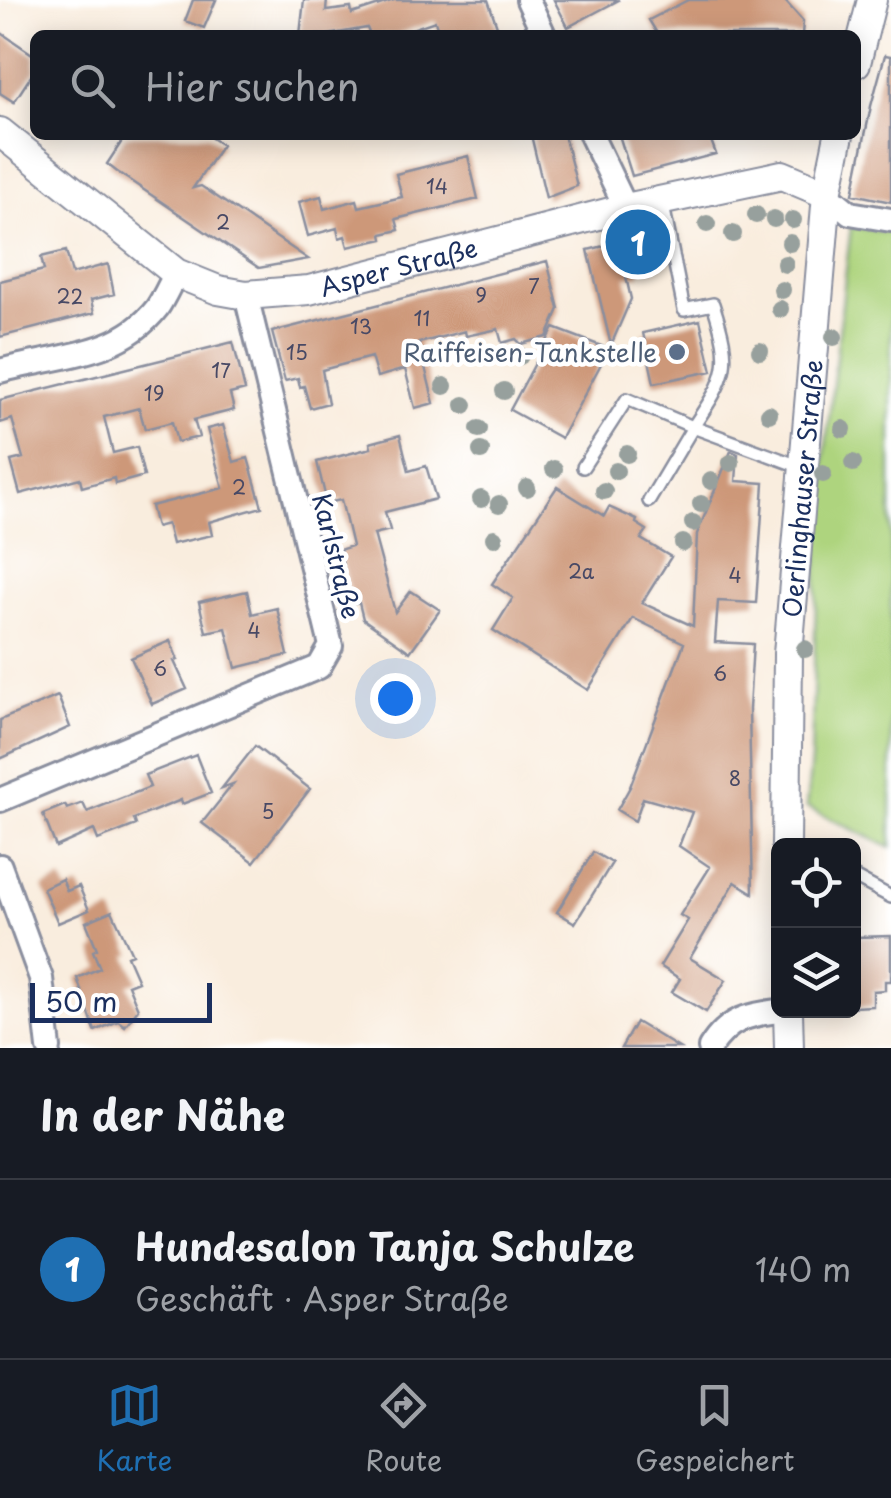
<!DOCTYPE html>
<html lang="de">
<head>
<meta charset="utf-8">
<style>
  body { margin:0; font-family:"Playpen Sans",sans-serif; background:#242831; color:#f1f3f6 }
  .controls { position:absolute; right:30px; bottom:30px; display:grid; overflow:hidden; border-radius:15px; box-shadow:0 5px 25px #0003 }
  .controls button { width:90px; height:90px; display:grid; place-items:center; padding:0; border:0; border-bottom:2px solid #363941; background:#171b24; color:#f1f3f6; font:50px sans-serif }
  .scale { position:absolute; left:30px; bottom:25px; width:182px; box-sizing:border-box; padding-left:10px; border:5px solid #1b2f5e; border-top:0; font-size:28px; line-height:35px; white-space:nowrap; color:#1b2f5e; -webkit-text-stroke:8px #fff; paint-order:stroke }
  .you { position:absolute; left:395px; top:698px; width:35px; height:35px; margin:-25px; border:8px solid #fff; border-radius:50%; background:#1a73e8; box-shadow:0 0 0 15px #1a73e833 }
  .badge { display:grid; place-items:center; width:65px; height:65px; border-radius:50%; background:#1f6fb2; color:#fff; font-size:32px; font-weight:700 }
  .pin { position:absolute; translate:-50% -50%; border:5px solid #fff; box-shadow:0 2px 10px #0006 }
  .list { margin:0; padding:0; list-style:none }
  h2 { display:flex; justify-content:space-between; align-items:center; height:130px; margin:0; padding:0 40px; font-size:42px }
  h2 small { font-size:32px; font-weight:400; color:#9ea1a6 }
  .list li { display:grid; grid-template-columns:65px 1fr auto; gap:30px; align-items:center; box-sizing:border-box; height:180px; padding:0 40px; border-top:2px solid #363941 }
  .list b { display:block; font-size:38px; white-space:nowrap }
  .list p { margin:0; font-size:32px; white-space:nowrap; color:#9ea1a6 }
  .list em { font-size:32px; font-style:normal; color:#9ea1a6 }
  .icon { flex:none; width:55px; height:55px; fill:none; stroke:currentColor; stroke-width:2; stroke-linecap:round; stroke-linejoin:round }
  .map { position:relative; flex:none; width:891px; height:1048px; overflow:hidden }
  .search { position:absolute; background:#171b24; box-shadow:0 5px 25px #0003; left:30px; right:30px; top:30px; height:110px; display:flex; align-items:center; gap:25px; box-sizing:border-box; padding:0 35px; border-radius:15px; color:#9ea1a6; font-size:38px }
  .sheet { height:310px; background:#171b24 }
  nav { display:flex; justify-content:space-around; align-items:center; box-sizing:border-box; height:140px; border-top:2px solid #363941; background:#171b24; font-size:28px; color:#9ea1a6 }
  nav a { display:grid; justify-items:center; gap:5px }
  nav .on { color:#1f6fb2 }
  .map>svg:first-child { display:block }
  .green { fill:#aed47e; stroke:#64826e; stroke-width:2.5 }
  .building { fill:#cd9879 }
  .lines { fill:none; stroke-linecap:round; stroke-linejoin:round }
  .service-casing { stroke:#8a8e9e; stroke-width:16 }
  .minor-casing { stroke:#8a8e9e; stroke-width:28 }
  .tertiary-casing { stroke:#8a8e9e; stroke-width:32 }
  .service { stroke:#fff; stroke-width:11 }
  .minor { stroke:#fff; stroke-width:22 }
  .tertiary { stroke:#fff; stroke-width:28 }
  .tree { fill:#97a09d }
  .service-dot { fill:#5c6f8a; stroke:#fff; stroke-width:4 }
  .labels { text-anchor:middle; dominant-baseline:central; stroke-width:9; stroke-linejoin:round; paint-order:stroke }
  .number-label { font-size:20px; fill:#484965 }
  .street-label { font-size:25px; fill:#1b2f5e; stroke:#fff }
  .service-label { font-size:25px; fill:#4e5e75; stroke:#fff; text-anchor:end }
</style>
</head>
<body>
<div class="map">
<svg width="891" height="1048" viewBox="0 0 891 1048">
  <rect width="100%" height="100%" fill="#fff"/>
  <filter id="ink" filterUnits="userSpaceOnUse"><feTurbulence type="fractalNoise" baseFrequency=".01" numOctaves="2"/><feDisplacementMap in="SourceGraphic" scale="20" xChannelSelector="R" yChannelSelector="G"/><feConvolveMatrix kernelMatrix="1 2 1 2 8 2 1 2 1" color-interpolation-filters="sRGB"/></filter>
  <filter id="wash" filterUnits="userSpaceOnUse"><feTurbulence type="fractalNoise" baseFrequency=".0048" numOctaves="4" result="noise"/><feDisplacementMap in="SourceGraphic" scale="40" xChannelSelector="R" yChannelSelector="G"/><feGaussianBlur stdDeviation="2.25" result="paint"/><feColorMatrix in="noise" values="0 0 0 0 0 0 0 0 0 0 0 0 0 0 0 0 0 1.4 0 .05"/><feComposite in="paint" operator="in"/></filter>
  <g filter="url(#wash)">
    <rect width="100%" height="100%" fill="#f9edde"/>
    <path class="green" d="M851 226 891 233V848L806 807 811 761 819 506Z"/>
    <g id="blocks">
      <path class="building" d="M193 0H216L204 28 185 21Z
        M304 0H327L326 11 351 8 352 14 394 0H488L500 35H440L435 21 394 35H370L367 28 327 35H300Z
        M554 0H619L568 27Z
        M688 0H784L803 21 802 35H658L649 20Z
        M0 32 35 56V70L14 102 0 93Z
        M885 55 891 56V202L853 194 871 106Z
        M126 135H207L222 145 193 188 201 186 308 259 259 268 116 171 107 164Z
        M531 135H564L577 186 546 198Z
        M619 135H709L716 154 632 176Z
        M468 156 478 199 396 219 399 230 382 234 383 239 348 247 345 236 339 238 337 228 308 236 299 202 321 196 324 209 357 200 359 207 402 197 396 174Z
        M648 235 639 275 626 277 631 299 611 345 588 250Z
        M66 251 72 274 108 264 114 294 91 300 94 313 0 337V281L44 270 41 257Z
        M547 261 559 309 547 337 521 344 516 339 502 343 498 329 466 336 465 331 419 343 434 403 415 408 405 369 377 377 371 357 322 370 328 403 310 408 304 386 300 387 298 378 285 381 272 332Z
        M700 320 712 371 654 383 643 333Z
        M554 328 609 349 561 438 510 410Z
        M233 342 245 390 230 394 234 410 194 420 199 437 177 442 172 422 145 429 139 408 104 417 113 453 137 447 144 476 115 484 114 478 82 487 80 478 20 494 11 461 23 458 12 419 0 423V400Z
        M223 425 234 462 248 458 262 507 209 522 212 535 172 544 167 524 156 527 151 506 223 488 207 429Z
        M400 435 409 471 426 466 436 499 385 512 390 530 374 534 395 612 411 591 440 610 410 652 363 619 359 603 353 604 339 550 352 546 341 500 327 503 317 462 371 448 370 443Z
        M731 451 738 454 736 481 764 483 756 603 718 601 715 642 753 644 749 709 753 893 735 882 690 958 726 980 706 1012 672 992 680 979 660 966 688 920 680 915 710 867 679 846 692 812 643 798 635 821 617 810 630 787 684 643 633 618 588 690 493 630 513 598 492 584 557 487 604 516 609 507 637 520 636 523 647 530 641 539 671 557 642 603 693 626 697 534Z
        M247 591 252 614 277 608 288 655 236 668 226 628 206 632 199 602Z
        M170 641 178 660 174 661 187 689 152 704 131 658Z
        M58 696 70 727 0 759V720Z
        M255 746 310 789 254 862 202 823 233 784 222 788Z
        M196 755 211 793 182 804 181 800 134 819 136 825 98 840 94 830 56 847 43 814 65 805 67 809 83 803 87 812 150 787 145 775Z
        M593 852 612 863 575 923 557 912Z
        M62 879 67 891 79 886 89 910 58 923 43 888Z
        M112 911 132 954 127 956 138 981 128 985 138 1009 125 1026 118 1021 95 1031 77 978 100 968 93 951 97 949 86 922Z
        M891 936V981H885V990L873 991V1006L854 1007V937Z
        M636 1022 679 1048H621Z"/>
    </g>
  </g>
  <g filter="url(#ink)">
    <use href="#blocks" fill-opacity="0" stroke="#8a8e9e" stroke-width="2.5"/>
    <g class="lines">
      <defs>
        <path id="service" d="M583 467 627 399 693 427C728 375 733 365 713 304L684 310 662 200
          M649 501 693 427 804 468
          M854 877 891 897"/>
        <path id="minor" d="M528 0 544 35
          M591 135 626 208
          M827 194 850 213 891 220
          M0 371C55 355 118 358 157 308 164 298 170 284 176 273
          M0 800 319 667 331 646 246 295
          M0 866 41 978 49 1048
          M710 1048C728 1019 749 1014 780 1011"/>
        <g id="tertiary">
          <path d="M856 63 872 0"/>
          <path id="s1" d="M0 132 176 273 218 290 246 295 309 290 626 208 782 175 827 194"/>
          <path id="s2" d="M786 846 788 654 827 194 839 135"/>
          <path d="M788 1011 789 1048"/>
        </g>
      </defs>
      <use href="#service" class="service-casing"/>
      <use href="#minor" class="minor-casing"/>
      <use href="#tertiary" class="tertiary-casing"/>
      <use href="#service" class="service"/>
      <use href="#minor" class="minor"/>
      <use href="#tertiary" class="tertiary"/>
    </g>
    <g class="tree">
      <circle cx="756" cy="215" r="9"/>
      <circle cx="774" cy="219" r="9"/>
      <circle cx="793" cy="220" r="9"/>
      <circle cx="707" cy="224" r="9"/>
      <circle cx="733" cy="234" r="9"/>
      <circle cx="790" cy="243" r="9"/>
      <circle cx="785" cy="264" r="9"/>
      <circle cx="782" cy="290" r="9"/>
      <circle cx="780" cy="309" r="9"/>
      <circle cx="834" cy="337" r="9"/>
      <circle cx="760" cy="351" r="9"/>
      <circle cx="520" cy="356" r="9"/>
      <circle cx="444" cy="386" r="9"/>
      <circle cx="504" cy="391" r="9"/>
      <circle cx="464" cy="405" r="9"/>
      <circle cx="769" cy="414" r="9"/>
      <circle cx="479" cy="429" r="9"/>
      <circle cx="843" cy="429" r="9"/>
      <circle cx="481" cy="451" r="9"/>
      <circle cx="627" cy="454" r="9"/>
      <circle cx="731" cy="463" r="9"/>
      <circle cx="853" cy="463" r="9"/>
      <circle cx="554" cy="469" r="9"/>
      <circle cx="616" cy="471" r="9"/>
      <circle cx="823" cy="474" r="9"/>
      <circle cx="711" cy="481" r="9"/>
      <circle cx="527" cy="488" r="9"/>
      <circle cx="604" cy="491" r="9"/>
      <circle cx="481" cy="499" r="9"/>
      <circle cx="499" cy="504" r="9"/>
      <circle cx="701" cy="504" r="9"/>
      <circle cx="693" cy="523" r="9"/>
      <circle cx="494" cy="538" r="9"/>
      <circle cx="683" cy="543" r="9"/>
      <circle cx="805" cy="649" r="9"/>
    </g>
  </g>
  <circle class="service-dot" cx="677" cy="352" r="10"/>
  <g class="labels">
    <g class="number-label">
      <text x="437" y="186">14</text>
      <text x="223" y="222">2</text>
      <text x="534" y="286">7</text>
      <text x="481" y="295">9</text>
      <text x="70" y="296">22</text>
      <text x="422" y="318">11</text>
      <text x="361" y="326">13</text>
      <text x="297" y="352">15</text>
      <text x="221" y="370">17</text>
      <text x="154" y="393">19</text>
      <text x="239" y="487">2</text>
      <text x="581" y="571">2a</text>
      <text x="735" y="575">4</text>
      <text x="254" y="630">4</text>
      <text x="160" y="668">6</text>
      <text x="720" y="673">6</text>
      <text x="735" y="778">8</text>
      <text x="268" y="811">5</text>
    </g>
    <g class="street-label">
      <text stroke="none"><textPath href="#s1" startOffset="455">Asper Straße</textPath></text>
      <text stroke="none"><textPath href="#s2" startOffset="358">Oerlinghauser Straße</textPath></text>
      <text transform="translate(337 556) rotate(76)">Karlstraße</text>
    </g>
    <g class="service-label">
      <text x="657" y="352">Raiffeisen-Tankstelle</text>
    </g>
  </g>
</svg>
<div class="controls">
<button><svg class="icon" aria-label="locate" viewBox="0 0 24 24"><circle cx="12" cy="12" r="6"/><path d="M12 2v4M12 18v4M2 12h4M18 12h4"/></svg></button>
<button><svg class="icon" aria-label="layers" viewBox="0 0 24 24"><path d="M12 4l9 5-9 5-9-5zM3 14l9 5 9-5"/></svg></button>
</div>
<div class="scale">50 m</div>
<div class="you"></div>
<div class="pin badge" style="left:638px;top:242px">1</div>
<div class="search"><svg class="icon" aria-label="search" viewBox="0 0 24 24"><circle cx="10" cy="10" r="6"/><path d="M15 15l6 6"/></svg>Hier suchen</div>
</div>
<section class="sheet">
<h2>In der Nähe<small></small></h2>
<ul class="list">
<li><span class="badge">1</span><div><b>Hundesalon Tanja Schulze</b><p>Geschäft · Asper Straße</p></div><em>140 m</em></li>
</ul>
</section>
<nav>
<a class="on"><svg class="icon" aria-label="map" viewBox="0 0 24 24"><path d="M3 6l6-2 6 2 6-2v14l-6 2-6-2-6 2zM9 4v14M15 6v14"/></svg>Karte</a>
<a><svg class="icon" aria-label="directions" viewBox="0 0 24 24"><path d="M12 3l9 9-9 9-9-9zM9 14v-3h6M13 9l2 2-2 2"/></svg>Route</a>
<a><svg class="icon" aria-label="saved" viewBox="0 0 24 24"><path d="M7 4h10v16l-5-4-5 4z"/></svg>Gespeichert</a>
</nav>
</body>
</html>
